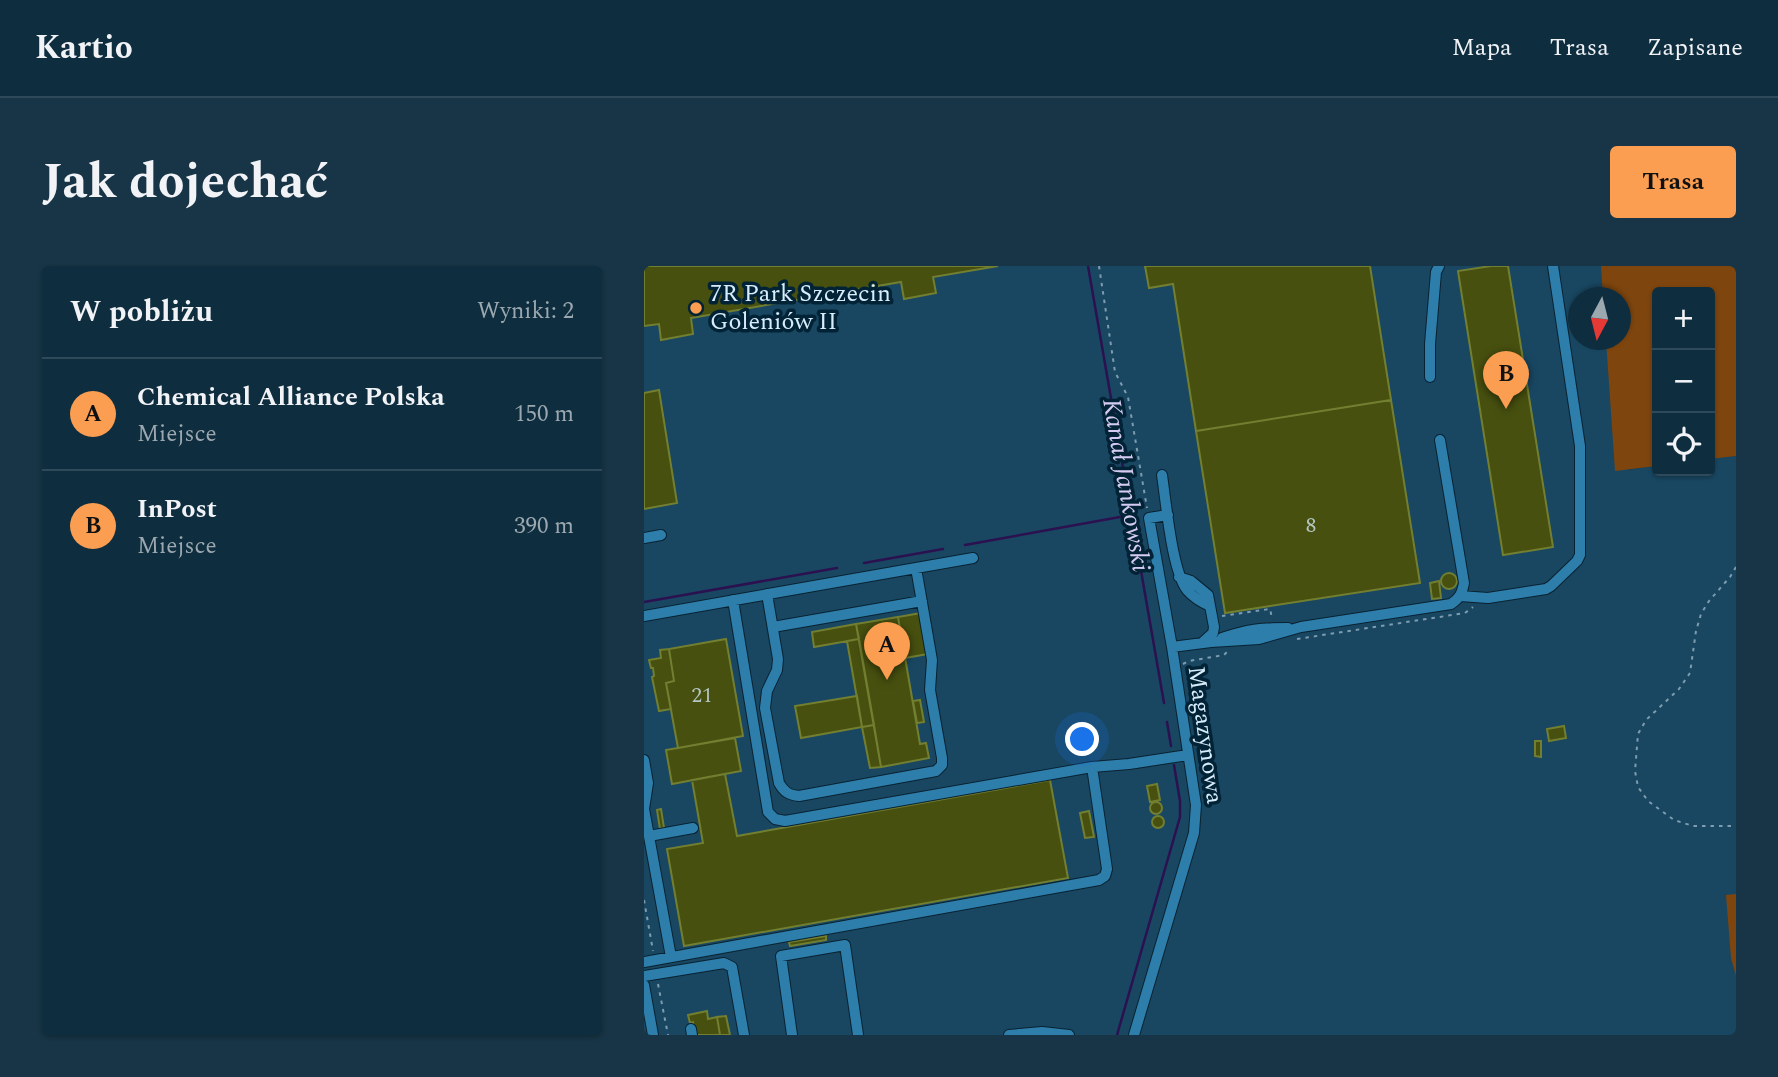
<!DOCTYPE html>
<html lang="pl">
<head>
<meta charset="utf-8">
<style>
  body { margin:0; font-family:Spectral,serif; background:#173546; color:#f1f3f6 }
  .controls { position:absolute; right:21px; top:21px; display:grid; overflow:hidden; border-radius:7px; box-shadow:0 2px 5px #0004 }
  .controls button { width:63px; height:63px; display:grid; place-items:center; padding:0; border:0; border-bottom:2px solid #2e4959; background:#0e2d3f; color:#f1f3f6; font:35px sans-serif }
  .compass { position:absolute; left:924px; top:21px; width:63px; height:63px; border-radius:50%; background:#0e2d3f; box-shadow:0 2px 5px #0004; rotate:187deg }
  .you { position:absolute; left:439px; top:474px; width:24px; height:24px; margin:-18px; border:5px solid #fff; border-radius:50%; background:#1a73e8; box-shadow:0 0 0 10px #1a73e833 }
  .badge { display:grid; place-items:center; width:46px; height:46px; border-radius:50%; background:#fb9e51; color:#111; font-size:23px; font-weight:700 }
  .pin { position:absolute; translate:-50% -58px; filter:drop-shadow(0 2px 4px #0008) }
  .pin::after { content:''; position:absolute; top:37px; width:24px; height:21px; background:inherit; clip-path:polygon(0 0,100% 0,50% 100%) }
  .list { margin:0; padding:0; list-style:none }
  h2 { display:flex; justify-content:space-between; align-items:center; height:91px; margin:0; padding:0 28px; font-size:30px }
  h2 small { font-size:23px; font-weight:400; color:#9ba8b0 }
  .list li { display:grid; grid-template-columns:46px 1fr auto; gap:21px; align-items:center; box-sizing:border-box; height:112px; padding:0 28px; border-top:2px solid #2e4959 }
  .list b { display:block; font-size:26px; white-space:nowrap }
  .list p { margin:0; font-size:23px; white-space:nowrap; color:#9ba8b0 }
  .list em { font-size:23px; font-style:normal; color:#9ba8b0 }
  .icon { flex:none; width:38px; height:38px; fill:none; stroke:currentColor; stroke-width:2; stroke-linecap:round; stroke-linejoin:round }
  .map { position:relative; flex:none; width:1092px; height:769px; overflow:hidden; border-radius:7px }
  header { display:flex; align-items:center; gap:42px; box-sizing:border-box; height:98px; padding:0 35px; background:#0e2d3f; border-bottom:2px solid #2e4959 }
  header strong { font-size:33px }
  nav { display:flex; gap:38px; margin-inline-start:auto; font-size:24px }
  .intro { display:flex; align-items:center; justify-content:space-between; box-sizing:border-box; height:168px; padding:0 42px }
  h1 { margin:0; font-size:49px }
  .button { padding:18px 32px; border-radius:7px; background:#fb9e51; color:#111; font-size:24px; font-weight:700 }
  main { display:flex; gap:42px; padding:0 42px }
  aside { flex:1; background:#0e2d3f; border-radius:7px; box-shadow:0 2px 5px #0004 }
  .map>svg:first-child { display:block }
  .built { fill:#194762 }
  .green { fill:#7e450e }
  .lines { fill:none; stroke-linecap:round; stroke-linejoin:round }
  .stream { stroke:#2b1150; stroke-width:2.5 }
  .building { fill:#47500f; stroke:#727e30; stroke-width:2 }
  .minor-casing { stroke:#092231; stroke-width:12 }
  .path { stroke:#7d9caf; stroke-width:2; stroke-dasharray:3.5 5; stroke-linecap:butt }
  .minor { stroke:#2d7eab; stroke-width:10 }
  .poi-dot { fill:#fb9e51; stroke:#012335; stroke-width:2.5 }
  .labels { text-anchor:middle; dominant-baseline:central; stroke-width:7; stroke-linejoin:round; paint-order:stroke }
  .number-label { font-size:21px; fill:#b3c6c1 }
  .poi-label { font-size:24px; fill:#d7edfc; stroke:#012335; text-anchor:start }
  .street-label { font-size:24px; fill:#d7edfc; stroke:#012335 }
  .water-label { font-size:26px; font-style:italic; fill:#d5caf2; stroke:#012335 }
</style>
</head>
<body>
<header>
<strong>Kartio</strong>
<nav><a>Mapa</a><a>Trasa</a><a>Zapisane</a></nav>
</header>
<div class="intro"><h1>Jak dojechać</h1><a class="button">Trasa</a></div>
<main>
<aside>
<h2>W pobliżu<small>Wyniki: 2</small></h2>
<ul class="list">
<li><span class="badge">A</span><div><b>Chemical Alliance Polska</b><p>Miejsce</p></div><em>150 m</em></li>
<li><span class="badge">B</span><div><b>InPost</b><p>Miejsce</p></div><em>390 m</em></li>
</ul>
</aside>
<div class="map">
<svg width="1092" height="769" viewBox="0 0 1092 769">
  <rect width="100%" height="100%" fill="#123c54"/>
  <path class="built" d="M0 0H964L967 31 934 32V74H971L984 204 1013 200V205H1066V193L1092 190V769H0Z"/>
  <path class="green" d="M957 0H1092V190L1066 193V26H1013V200L971 205 962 74H976V32L959 31Z
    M1092 628V710L1087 692 1082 629Z"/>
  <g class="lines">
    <path class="stream" d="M444 0 520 437
      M321 279 487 249
      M220 297 299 283
      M0 336 193 302
      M523 456 527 480
      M473 769 536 551V535L530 499"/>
  </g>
  <path class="building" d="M0 0H354L289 11 292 27 260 33 257 16 47 52 49 68 17 74 15 58 0 60Z
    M501 0H726L747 134 552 165 529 18 505 22Z
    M847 0H864L909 281 859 289 814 5Z
    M15 124 33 237 0 243V127Z
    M747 134 776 317 581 347 552 165Z
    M797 315a8 8 0 1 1 16 0a8 8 0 1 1-16 0Z
    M795 315 797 332 788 333 786 317Z
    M277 347 284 388 261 392 254 351Z
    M254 351 276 478 282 477 285 492 237 501 212 358Z
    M212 358 215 373 170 381 168 366Z
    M82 373 99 470 34 482 22 417 30 415 25 383Z
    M215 373 230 459 218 461 203 375Z
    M25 383 30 415 22 417 27 443 15 445 8 411 10 410 9 402H7L5 394 17 392 16 384Z
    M213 430 218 461 157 472 151 440Z
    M276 434 280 456 273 457 269 435Z
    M230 459 237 501 226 502 218 461Z
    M920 460 922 472 905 475 903 463Z
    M91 472 97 505 28 518 22 484Z
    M891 475H897V491L891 490Z
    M81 508 93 570 406 514 424 612 40 680 23 583 59 577 48 514Z
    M513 518 516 534 506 536 503 520Z
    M506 542a6 6 0 1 1 12 0a6 6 0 1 1-12 0Z
    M17 543 20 562 16 563 13 544Z
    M445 545 450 571 441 572 436 547Z
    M508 556a6 6 0 1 1 12 0a6 6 0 1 1-12 0Z
    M182 670V674L146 680 145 676Z
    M63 745 64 753 73 751 76 769H51L49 756 46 757 44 749Z
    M82 750 86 769H76L73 751Z"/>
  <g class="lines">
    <defs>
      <path id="minor" d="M786 111V78L792 6 795 0
        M518 209C522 236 528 305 543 324 549 331 557 336 566 340
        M0 272 17 269
        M535 311 547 315 564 329 570 361 569 367 558 377
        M123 328 134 393 133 404 123 425 121 442 135 517C140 526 145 529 155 530L292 505 298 499V492L286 424 288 394 272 302
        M816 330 844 332 902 323 907 320 933 295 936 289V180L909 0
        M0 350 329 292
        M129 361 278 335
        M578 372C604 363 616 362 644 362
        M528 381 567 376 615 373 657 361 807 338C816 332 818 327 820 317L796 174
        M0 494 4 517 0 543 27 691
        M448 501 485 498 544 489
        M5 570 49 562
        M0 696 455 614 461 610 463 603 448 501 141 555 131 553 124 546 89 334
        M0 710 80 697 88 701 100 769
        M0 719 9 769
        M47 763 48 769
        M148 769 137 690 201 679 214 769
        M365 769 398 766 425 769
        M490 769 550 567 552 539 528 381 505 252 524 249"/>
    </defs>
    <use href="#minor" class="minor-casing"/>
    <path class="path" d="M455 0 471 106 484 131 503 242
      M1092 301 1086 311 1065 335 1057 348 1052 365 1046 407 1035 423 1002 454 994 468 991 505 994 521 1004 535 1030 554 1049 560H1092
      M578 350 626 343 628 352
      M653 373 821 347 829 341
      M539 398 545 395 580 389 583 386
      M0 634 9 685
      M14 718 24 769"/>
    <use href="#minor" class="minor"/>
  </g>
  <circle class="poi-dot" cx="52" cy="42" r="7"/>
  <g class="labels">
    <g class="number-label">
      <text x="667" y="260">8</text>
      <text x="58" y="430">21</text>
    </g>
    <g class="poi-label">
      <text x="66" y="28">7R Park Szczecin<tspan x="66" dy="28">Goleniów II</tspan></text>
    </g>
    <g class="street-label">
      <text transform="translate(561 469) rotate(82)">Magazynowa</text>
    </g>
    <g class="water-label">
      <text transform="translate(482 219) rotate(80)">Kanał Jankowski</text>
    </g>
  </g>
</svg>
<div class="controls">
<button>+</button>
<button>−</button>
<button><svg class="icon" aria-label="locate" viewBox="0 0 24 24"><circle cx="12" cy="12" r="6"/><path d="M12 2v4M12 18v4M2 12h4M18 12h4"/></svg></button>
</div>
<svg class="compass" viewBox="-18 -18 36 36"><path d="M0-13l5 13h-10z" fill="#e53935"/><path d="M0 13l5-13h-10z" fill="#9ba8b0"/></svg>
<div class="you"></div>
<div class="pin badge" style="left:243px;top:414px">A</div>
<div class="pin badge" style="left:862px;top:143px">B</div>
</div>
</main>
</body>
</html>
